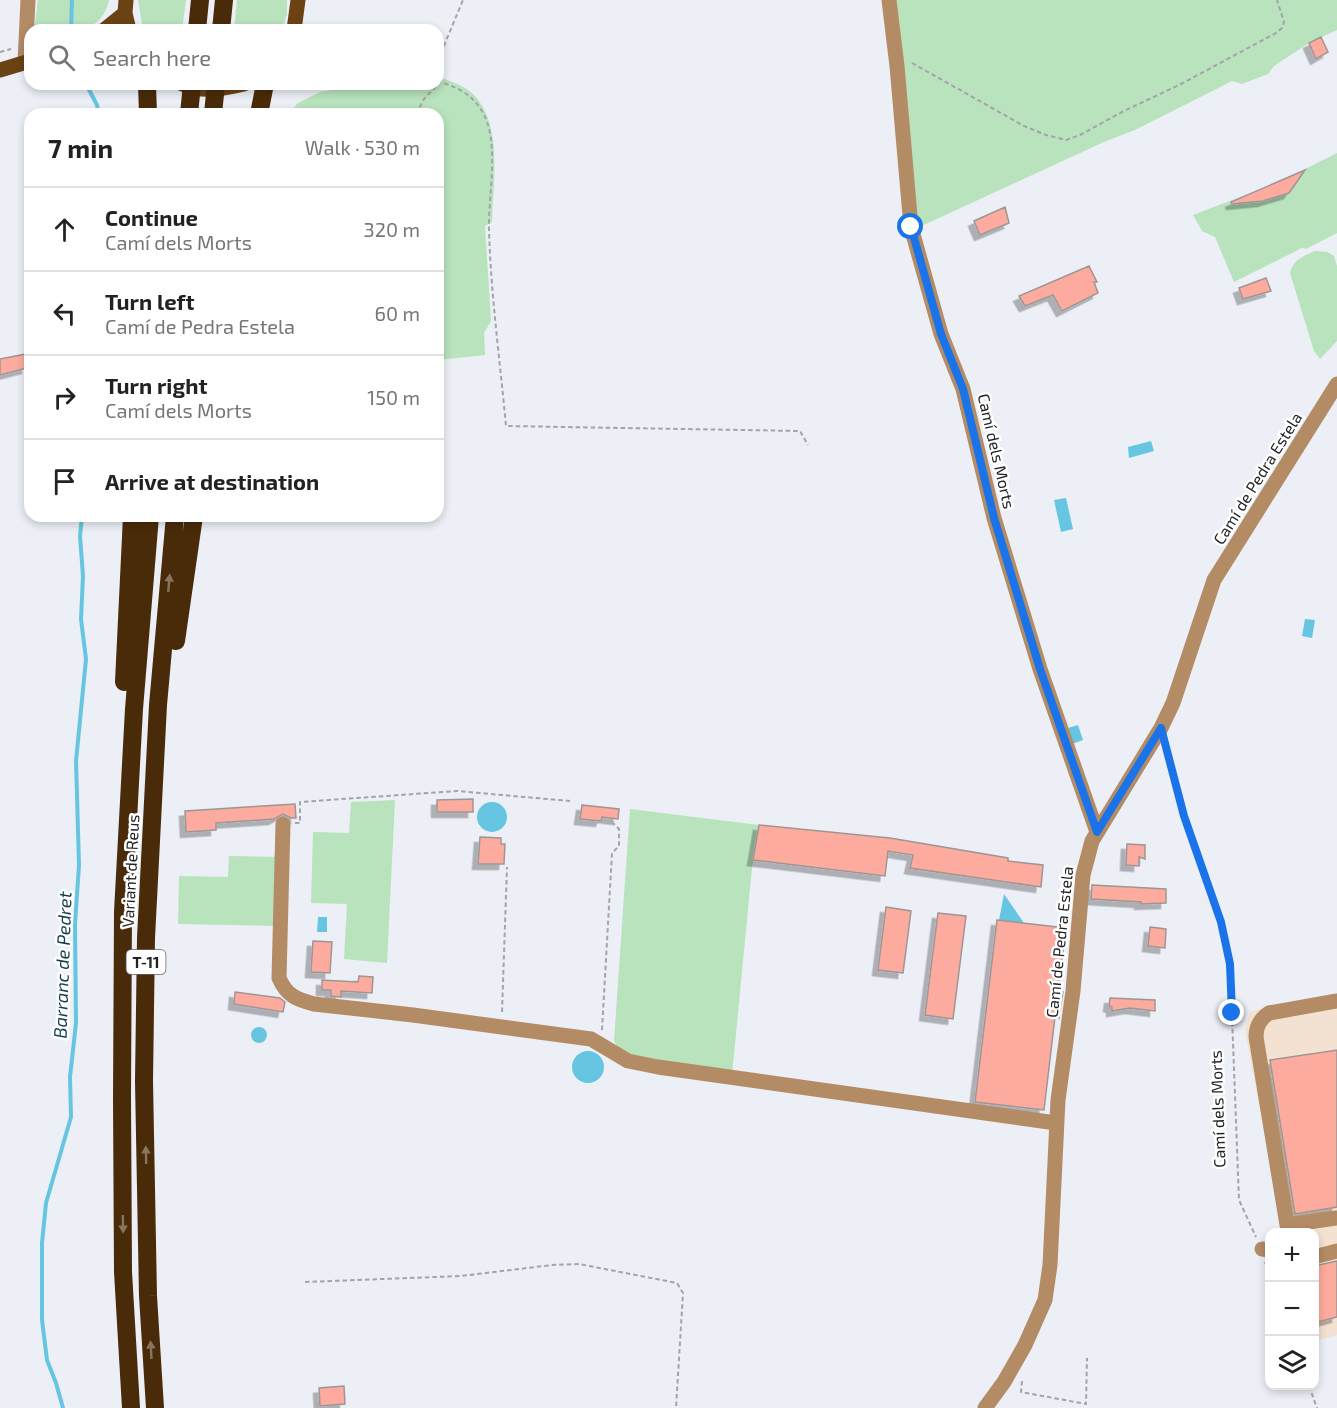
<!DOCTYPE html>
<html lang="en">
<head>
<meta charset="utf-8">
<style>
  body { margin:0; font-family:"Exo 2",sans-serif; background:#f2f2f2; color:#222 }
  .controls { position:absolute; right:18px; bottom:18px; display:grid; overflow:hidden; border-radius:12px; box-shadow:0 3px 9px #0003 }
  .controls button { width:54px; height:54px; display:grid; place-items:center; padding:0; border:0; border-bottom:2px solid #e0e0e0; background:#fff; color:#222; font:30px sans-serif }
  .stop { position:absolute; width:18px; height:18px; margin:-14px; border:4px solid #1a73e8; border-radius:50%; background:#fff }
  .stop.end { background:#1a73e8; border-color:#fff; box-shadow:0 2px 6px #0008 }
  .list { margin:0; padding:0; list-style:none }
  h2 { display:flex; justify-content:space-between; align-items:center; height:78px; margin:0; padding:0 24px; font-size:26px }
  h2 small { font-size:20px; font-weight:400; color:#767676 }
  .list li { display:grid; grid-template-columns:39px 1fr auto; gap:18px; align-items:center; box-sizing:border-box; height:84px; padding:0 24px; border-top:2px solid #e0e0e0 }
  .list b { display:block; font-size:22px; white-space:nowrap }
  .list p { margin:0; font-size:20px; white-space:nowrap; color:#767676 }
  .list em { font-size:20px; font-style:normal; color:#767676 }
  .icon { flex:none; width:33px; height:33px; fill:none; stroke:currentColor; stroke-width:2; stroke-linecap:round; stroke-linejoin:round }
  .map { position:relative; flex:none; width:1337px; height:1408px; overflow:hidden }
  .search { position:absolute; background:#fff; box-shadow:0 3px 9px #0003; left:24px; top:24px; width:420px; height:66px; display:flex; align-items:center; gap:15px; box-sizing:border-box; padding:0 21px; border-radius:18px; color:#767676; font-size:22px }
  .panel { position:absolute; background:#fff; box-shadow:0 3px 9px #0003; left:24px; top:108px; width:420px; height:414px; border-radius:18px }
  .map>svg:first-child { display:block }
  .industrial { fill:#f3e2d1 }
  .green { fill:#b8e3bd }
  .water { fill:#66c6e1 }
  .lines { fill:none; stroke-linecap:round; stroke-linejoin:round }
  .stream { stroke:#66c6e1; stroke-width:4 }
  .building { fill:#fdab9e; stroke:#9e9694; stroke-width:1.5; filter:url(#shadow) }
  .path { stroke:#a2a4a9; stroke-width:2; stroke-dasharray:4.5 3; stroke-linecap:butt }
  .minor { stroke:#b38c66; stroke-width:15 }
  .major { stroke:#6a4214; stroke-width:15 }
  .highway { stroke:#492b09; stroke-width:18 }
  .oneway { fill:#89755f }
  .route { stroke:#1a73e8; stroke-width:8 }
  .labels { text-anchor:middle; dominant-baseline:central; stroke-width:5; stroke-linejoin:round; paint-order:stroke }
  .shield { fill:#fff; stroke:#646466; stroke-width:1.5 }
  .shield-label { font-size:15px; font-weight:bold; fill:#212225 }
  .street-label { font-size:16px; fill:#212225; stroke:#fff }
  .water-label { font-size:18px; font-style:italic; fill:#133f4b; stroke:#fff }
</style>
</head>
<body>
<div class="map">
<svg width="1337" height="1408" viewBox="0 0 1337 1408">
  <defs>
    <filter id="shadow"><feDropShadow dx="-5.5" dy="5.5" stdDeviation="0" flood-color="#0004"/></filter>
  </defs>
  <rect width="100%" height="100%" fill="#eceff6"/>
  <path class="industrial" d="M1337 996V1335L1315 1341 1314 1232H1283L1245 1031 1250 1011Z"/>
  <path class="green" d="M38 0H109C101 38 65 30 34 30Z
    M138 0H186L182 30H143Z
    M237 0H287V14L282 30H234Z
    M893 0H1337V30L1309 43 1274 66 1268 74 1242 84 1232 81 1135 130 1106 141 915 229Z
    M445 79C455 83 466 87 474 95 503 125 493 183 492 222L485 226 491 321 484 333 485 355 439 360 438 114H288L298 103 320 92 371 84H438V80Z
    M1337 153V233L1306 249 1302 248 1234 282 1215 237 1202 231 1193 215 1248 194 1251 202 1298 180 1295 174Z
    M1315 251 1327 252 1334 256 1337 266V341L1320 359 1314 351 1290 273C1293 260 1303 256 1315 251Z
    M395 800 387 963 344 959 347 904 311 903 313 832 349 833 351 802Z
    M630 809 759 825 752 868 732 1075 622 1055 614 1041Z
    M229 856 278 857 276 926 178 924 179 876 228 877Z"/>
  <path class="water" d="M1151 441 1154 451 1129 458 1128 447Z
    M1066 498 1073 529 1061 532 1054 500Z
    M1305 619 1315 620 1312 638 1302 636Z
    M1078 725 1083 740 1072 744 1068 728Z
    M477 817a15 15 0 1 1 30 0a15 15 0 1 1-30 0Z
    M1004 894 1024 923 999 920Z
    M318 917H327V932H317Z
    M251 1035a8 8 0 1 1 16 0a8 8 0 1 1-16 0Z
    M572 1067a16 16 0 1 1 32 0a16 16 0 1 1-32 0Z"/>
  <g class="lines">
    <path class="stream" d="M71 30 72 0
      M86 84 97 105 99 114
      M63 1408 56 1383 47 1360 42 1320V1243L46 1203 71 1117 70 1077 76 1023 75 924 79 865 76 761 86 659 81 619 83 576 80 536 82 516"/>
  </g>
  <path class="building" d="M1321 37 1328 52 1316 59 1309 43Z
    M1305 170 1289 193 1263 201 1232 204 1231 202Z
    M1005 207 1009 223 980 235 974 221Z
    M1089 266 1097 282H1094L1098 293 1062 311 1053 295 1025 306 1019 296Z
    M1266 278 1271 291 1243 299 1239 288Z
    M26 354 27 368 0 375V359Z
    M473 799V812H437V800Z
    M295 804 296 818H291L283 814 274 819 216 823V830L186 832 185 811Z
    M582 805 619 809 618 819 602 817 601 821 580 819Z
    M759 825 890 838 1008 858V861L1043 865 1041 887 910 868 913 855 888 851 885 876 753 860Z
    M480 837 501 838V844H505L504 864H478Z
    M1127 844 1145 845V859L1139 857V866L1126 865Z
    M1092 885 1166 889V903L1140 904 1141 902 1091 899Z
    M886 907 911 911 903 973 878 970Z
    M938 913 966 916 953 1019 925 1015Z
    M997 920 1066 928 1058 991 1063 992 1059 1018 1055 1017 1044 1110 975 1102Z
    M1150 927 1166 929 1165 948 1148 946Z
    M313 941 332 942 330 973 311 972Z
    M359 976 373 977 372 993 341 991V997L331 996V990H322V980L358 982Z
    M235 992 280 998 285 1002 283 1012 234 1004Z
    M1110 998 1155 1000V1011L1130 1008 1112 1011V1007L1109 1006Z
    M1337 1050V1207L1295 1214 1270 1060Z
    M1337 1261V1317L1314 1323V1266Z
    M344 1386 345 1404 320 1406 319 1388Z"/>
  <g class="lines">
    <path class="path" d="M0 52 11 49
      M438 60 463 0
      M912 63 1024 126 1046 135 1066 140 1080 135 1122 112 1181 84 1276 33 1282 28 1284 22 1277 0
      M438 64 440 82C458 87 474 96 483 113 500 143 488 196 489 230 491 296 500 361 506 426L800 431 808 445
      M416 114 424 99 438 84
      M1166 746 1184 816 1221 922 1230 964 1239 1200 1256 1237
      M295 823H300V802L457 791 570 801
      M502 1012 507 867
      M602 1030 612 853 619 846V829L612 822
      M1265 1262 1270 1277
      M305 1282 461 1276 552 1265 579 1264 677 1283 683 1293 676 1408
      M1022 1381 1021 1392 1086 1404 1087 1358
      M1309 1386 1317 1408"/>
    <path class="minor" d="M889 0 897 66 911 227 941 334 963 389 994 518 1040 669 1097 832
      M25 62 28 0
      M283 824 279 978C287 996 296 999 314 1004L413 1015 591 1039 628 1061 658 1067 1056 1123
      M1337 1001 1269 1013C1260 1019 1256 1026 1256 1037L1287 1225 1337 1218
      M1262 1249 1270 1250
      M1314 1257 1337 1251
      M985 1408 1004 1382 1025 1345 1045 1300 1050 1265 1058 1100 1073 991 1083 875 1092 841 1161 728 1173 703 1214 580 1337 384"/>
    <path class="major" d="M126 0 125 13 129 30
      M104 30 125 13
      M294 30 298 0
      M0 70 30 61
      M182 84C202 93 223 89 244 84"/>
    <path class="highway" d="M197 30 200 0
      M221 30 224 0
      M147 84 148 114
      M189 114 192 84
      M213 114 216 84
      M259 114 265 84
      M176 641 194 516
      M124 682 132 516
      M131 1408 123 1272 122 1098 123 912 134 709 150 516
      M155 1408 148 1296 144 1081 146 938 158 705 175 516"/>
  </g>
  <defs><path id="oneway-solid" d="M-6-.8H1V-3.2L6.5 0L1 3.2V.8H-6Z" transform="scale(1.5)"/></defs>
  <g class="oneway">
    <use href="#oneway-solid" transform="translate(169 583) rotate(-85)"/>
    <use href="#oneway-solid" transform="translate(146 1155) rotate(-91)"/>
    <use href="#oneway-solid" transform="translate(123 1224) rotate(89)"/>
    <use href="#oneway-solid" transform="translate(151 1350) rotate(-93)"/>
  </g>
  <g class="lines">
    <path class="route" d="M911 227 941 334 963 389 994 518 1040 669 1097 832 1161 728 1184 816 1221 922 1230 964 1232 1013"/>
  </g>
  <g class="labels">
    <rect class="shield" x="126.5" y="950" width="39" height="24" rx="4.5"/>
    <g class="shield-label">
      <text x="146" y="962">T-11</text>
    </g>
    <g class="street-label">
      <text transform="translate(997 451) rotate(77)">Camí dels Morts</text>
      <text transform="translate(1257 478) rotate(-58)">Camí de Pedra Estela</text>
      <text transform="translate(130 871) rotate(-87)">Variant de Reus</text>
      <text transform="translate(1059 942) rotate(-84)">Camí de Pedra Estela</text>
      <text transform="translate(1217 1109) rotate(-92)">Camí dels Morts</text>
    </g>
    <g class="water-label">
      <text transform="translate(62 965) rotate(-88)">Barranc de Pedret</text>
    </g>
  </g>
</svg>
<div class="controls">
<button>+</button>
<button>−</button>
<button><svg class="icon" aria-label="layers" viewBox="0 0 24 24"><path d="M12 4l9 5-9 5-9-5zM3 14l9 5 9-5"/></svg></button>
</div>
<div class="stop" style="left:911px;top:227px"></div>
<div class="stop end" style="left:1232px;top:1013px"></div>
<div class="search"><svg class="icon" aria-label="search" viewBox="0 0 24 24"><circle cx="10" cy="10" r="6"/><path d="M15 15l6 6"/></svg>Search here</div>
<section class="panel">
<h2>7 min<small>Walk · 530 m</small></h2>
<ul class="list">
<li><svg class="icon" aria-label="ahead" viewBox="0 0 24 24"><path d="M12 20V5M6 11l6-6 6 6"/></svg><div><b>Continue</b><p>Camí dels Morts</p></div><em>320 m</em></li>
<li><svg class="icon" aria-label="left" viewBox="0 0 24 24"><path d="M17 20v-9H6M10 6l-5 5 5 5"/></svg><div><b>Turn left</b><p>Camí de Pedra Estela</p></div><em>60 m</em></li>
<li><svg class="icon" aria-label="right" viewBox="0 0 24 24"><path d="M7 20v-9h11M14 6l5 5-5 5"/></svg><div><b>Turn right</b><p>Camí dels Morts</p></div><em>150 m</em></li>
<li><svg class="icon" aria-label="arrive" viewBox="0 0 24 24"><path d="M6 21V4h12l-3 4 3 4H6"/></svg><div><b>Arrive at destination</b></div></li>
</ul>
</section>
</div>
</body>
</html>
